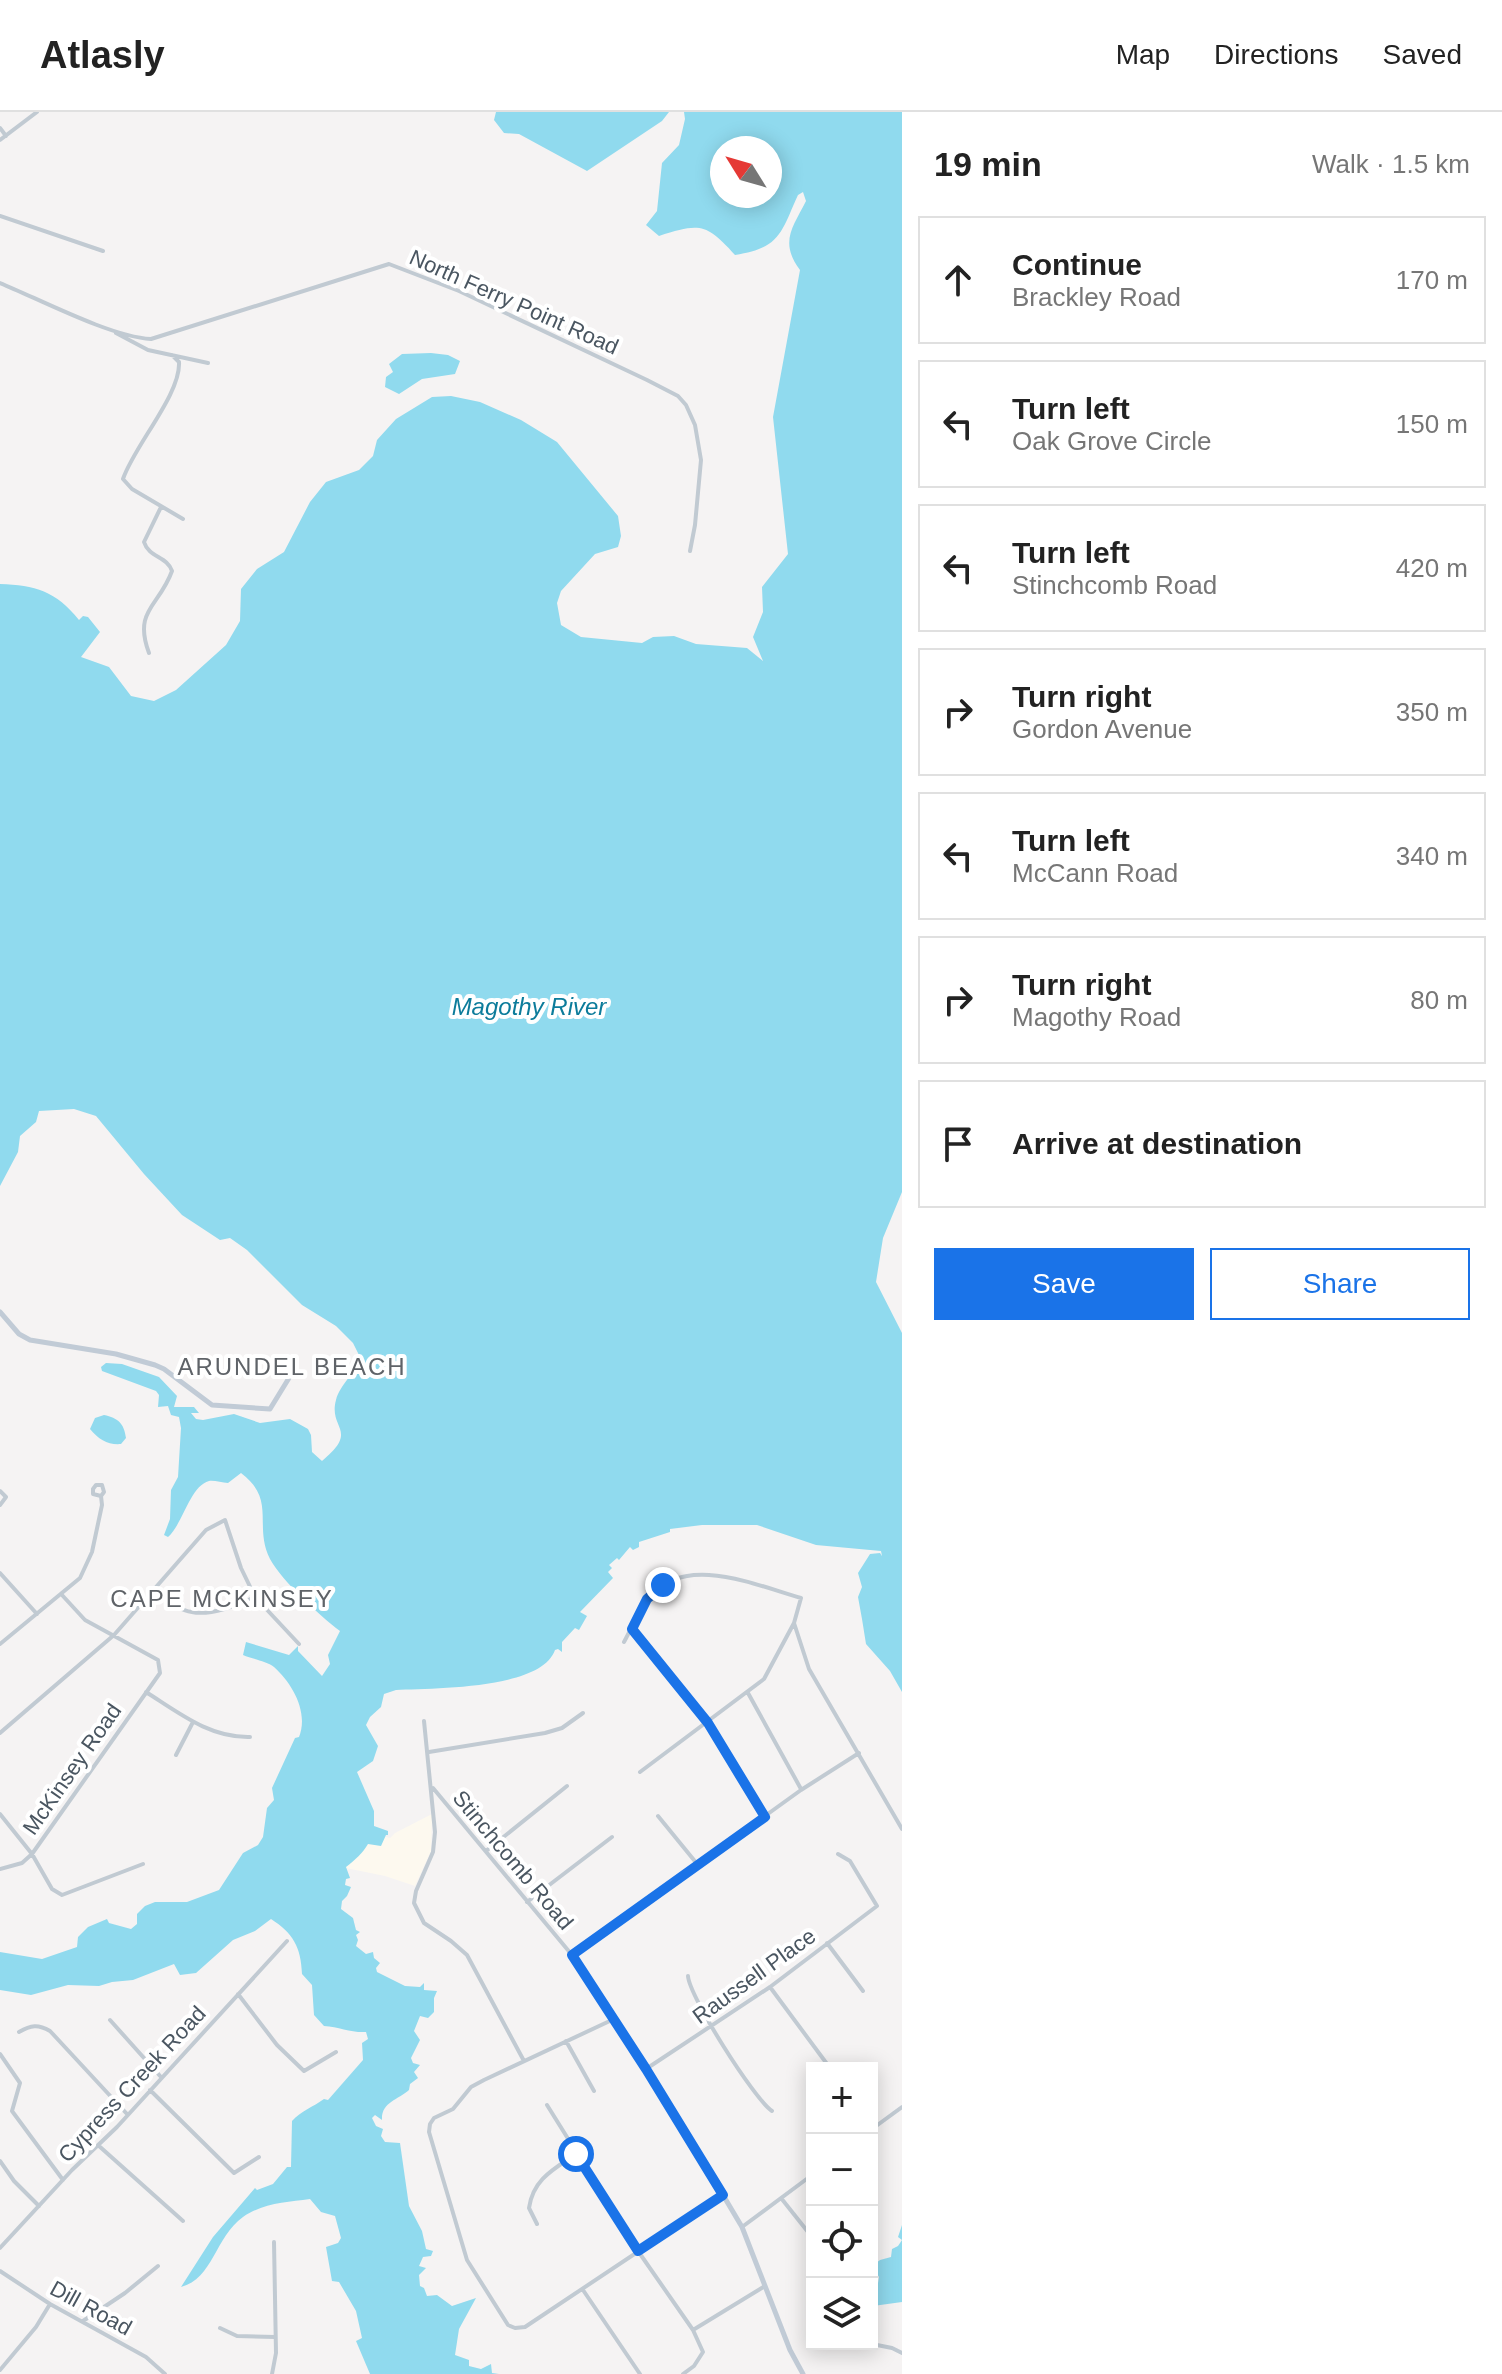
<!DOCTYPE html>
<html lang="en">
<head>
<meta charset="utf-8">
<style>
  body { margin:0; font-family:Helvetica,sans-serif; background:#f6f6f6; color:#222 }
  .controls { position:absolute; right:24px; bottom:24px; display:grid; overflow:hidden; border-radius:0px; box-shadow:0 4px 20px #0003 }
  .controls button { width:72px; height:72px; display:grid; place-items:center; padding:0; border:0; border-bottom:2px solid #e0e0e0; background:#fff; color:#222; font:40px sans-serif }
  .compass { position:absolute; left:710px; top:24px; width:72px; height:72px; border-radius:50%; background:#fff; box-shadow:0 4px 20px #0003; rotate:307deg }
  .stop { position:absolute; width:24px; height:24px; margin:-18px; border:6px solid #1a73e8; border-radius:50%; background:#fff }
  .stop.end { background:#1a73e8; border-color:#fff; box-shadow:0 2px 8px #0008 }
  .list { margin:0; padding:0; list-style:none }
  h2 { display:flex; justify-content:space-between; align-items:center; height:104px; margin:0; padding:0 32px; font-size:34px }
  h2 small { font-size:26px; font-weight:400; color:#767676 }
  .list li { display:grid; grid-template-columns:52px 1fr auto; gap:24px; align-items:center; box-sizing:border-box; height:128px; margin:0 16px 16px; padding:0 16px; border:2px solid #e0e0e0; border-radius:0px }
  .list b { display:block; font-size:30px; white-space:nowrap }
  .list p { margin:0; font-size:26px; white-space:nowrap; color:#767676 }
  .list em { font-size:26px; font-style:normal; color:#767676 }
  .actions { display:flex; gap:16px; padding:24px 32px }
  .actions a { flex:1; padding:18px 0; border:2px solid #1a73e8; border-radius:0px; text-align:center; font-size:28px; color:#1a73e8 }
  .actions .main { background:#1a73e8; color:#fff }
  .icon { flex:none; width:44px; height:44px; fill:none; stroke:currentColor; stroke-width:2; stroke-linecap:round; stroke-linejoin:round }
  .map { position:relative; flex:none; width:902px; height:2262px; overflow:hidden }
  header { display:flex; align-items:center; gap:48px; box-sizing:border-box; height:112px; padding:0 40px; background:#fff; border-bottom:2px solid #e0e0e0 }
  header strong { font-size:38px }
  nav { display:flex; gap:44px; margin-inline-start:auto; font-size:28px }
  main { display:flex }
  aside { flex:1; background:#fff }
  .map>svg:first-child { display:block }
  .commercial { fill:#fdf9ef }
  .water { fill:#90daee; fill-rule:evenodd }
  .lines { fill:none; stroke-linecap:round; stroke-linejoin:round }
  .street { stroke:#c1cad2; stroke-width:4 }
  .secondary { stroke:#c1cbd6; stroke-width:5 }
  .route { stroke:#1a73e8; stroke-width:10 }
  .labels { text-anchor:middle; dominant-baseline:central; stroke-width:8; stroke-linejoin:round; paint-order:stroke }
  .street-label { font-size:22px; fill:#4a5661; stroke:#fff }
  .water-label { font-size:24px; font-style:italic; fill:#0c7c9b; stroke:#fff }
  .neighbourhood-label { font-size:24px; letter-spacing:2px; fill:#5f6368; stroke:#fff }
</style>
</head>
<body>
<header>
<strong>Atlasly</strong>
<nav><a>Map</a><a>Directions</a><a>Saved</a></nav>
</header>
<main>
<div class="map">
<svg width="902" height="2262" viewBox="0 0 902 2262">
  <rect width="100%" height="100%" fill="#f5f3f3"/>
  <path class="commercial" d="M432 1702 431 1739 415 1774 385 1764 331 1753 323 1706 390 1726 395 1721Z"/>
  <path class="water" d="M496 0H669L662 9 587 59 519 22 504 21 494 8Z
    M684 0H902V1080L883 1126 876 1170 902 1221V1580L890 1559 866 1532 862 1507 858 1485 862 1475 858 1461 870 1442 880 1441 882 1444 881 1439 816 1433 757 1413H702L670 1417V1420L639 1430V1435L633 1438 630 1435 619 1448 617 1446 609 1453 612 1456 608 1460 613 1466 580 1500 587 1504 579 1518 575 1516 562 1530V1540L558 1537 555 1538C541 1578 432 1576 396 1578L384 1582 381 1595 370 1605 366 1613 378 1634 373 1649 357 1660 374 1699V1714L388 1719V1723H386L381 1734 368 1732C362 1742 356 1747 346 1755L350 1766 346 1767 345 1773 351 1775 347 1784 342 1789 341 1797 353 1806 356 1818 360 1820 356 1823 358 1828 356 1834 366 1842 373 1840 374 1846 380 1851 376 1856 377 1860 405 1874 420 1875 424 1871V1878L437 1879 434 1886V1900L428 1906 420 1904 414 1919 420 1928 411 1946 413 1951 420 1953 414 1960 418 1966 410 1972 409 1978C398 1988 381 1990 382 2008L375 2003 372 2006 376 2014 383 2017 381 2024 385 2030 400 2031 409 2094 422 2119 426 2137 433 2139 431 2144 423 2145 419 2154 426 2156 419 2163 420 2174 424 2176 427 2184 437 2183 452 2194 476 2186 459 2217 455 2243 469 2248V2254L481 2257 491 2252 492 2261 499 2262H370L356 2229 362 2226 356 2199 339 2170 332 2169 326 2135 338 2131 341 2126 335 2104 321 2100 310 2087C287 2090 263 2091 243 2105 215 2125 213 2167 181 2175L213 2125 255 2076 257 2078 273 2072 287 2055H291L292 2009C301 1999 313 1995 324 1987L328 1988 363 1948 362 1931 368 1927 366 1920C352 1921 339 1915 324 1914L314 1903 312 1873 302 1862C301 1835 293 1821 271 1807L255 1819 233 1828 196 1861 180 1863 174 1852 133 1868 112 1870 99 1874 68 1873 31 1883 0 1878V1840L42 1847 77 1835 78 1825 88 1815 107 1807 109 1811 131 1817 137 1812V1802L145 1794 155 1790H187L219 1778 243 1741 258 1733 263 1725 267 1696 274 1688 272 1676 295 1626 299 1625C309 1600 292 1571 274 1555 266 1549 252 1547 243 1543L246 1530 289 1543 298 1534V1539L322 1564 330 1552 328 1543 340 1519C320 1504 282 1469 270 1447 253 1413 277 1388 241 1361L228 1371C222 1371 214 1368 209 1369 190 1374 183 1412 168 1425L164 1423 170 1407 171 1378 178 1365 181 1316 179 1305 171 1303 168 1294 158 1295 159 1283 156 1279 102 1259 101 1255 106 1251 122 1252 159 1265 177 1284 174 1295H194L199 1301H191L196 1307 203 1308 234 1302 260 1311 290 1307 308 1317 311 1323 312 1340 322 1349C360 1318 328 1317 336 1288 340 1272 356 1262 359 1243L353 1231 336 1214 302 1193 247 1138 230 1126 220 1128 182 1103 144 1062 96 1004 74 997 39 999 36 1010 20 1024 18 1040 0 1074V472C35 473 56 479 79 508L83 504 88 505 100 520 81 545 109 555 131 584 154 589 176 578 226 533 240 509 241 477 257 457 284 440 310 390 326 370 359 358 373 344 377 328 396 307 432 285 451 284 480 290 521 308 557 330 618 404 621 424 618 435 595 442 561 479 557 491 561 513 581 525 642 531 653 525 674 524 696 532 747 536 763 549 753 525 763 500 762 475 788 442 773 305 800 158C779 130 793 115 806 89L803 80 798 83C781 120 781 136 735 143 706 111 700 111 659 124L646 113 657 99 662 51 679 33 685 7ZM722 36H770V84H722Z
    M431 241 448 243 460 249 455 262 422 267 399 282 385 275 386 265 393 260 389 252 402 242Z
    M104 1303C118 1306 124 1311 126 1326L121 1332C108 1333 99 1328 90 1317L95 1306Z
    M902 2113V2190L873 2194 872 2182 877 2177 879 2165 872 2154 880 2148 891 2145 892 2137 898 2134 902 2128 898 2125Z"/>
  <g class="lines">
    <path class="street" d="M0 16 6 24
      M0 28 37 0
      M0 104 103 139
      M0 171C39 187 111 225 151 227L389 152 459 179 647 268 678 284 686 293 695 313 701 348 695 413 690 439
      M116 221 148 238 208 251
      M172 243 179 250C181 282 134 334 123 367L132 377 183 407
      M149 541C133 498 159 495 172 459 167 444 149 446 144 430L161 395
      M0 1379 6 1385 0 1393
      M0 1461 37 1502
      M152 1480C164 1487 178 1498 192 1500 210 1504 239 1493 255 1485
      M794 1511 809 1557 902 1717
      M632 1517 708 1611 765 1705
      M624 1530C632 1516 638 1499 648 1486 685 1441 755 1473 801 1486L794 1511 764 1567 640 1660
      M0 1532 80 1466 92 1440 102 1393 101 1384 104 1380 102 1373H96L93 1377V1382L101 1384
      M146 1580C179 1601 210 1626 250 1625
      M748 1581 801 1677
      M424 1609 435 1720 433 1740 416 1779 414 1791 424 1811 451 1829 467 1843 524 1949
      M0 1621 114 1523 206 1418 225 1408 241 1456 255 1485 299 1532
      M429 1640 545 1621 562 1616 583 1601
      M176 1643 193 1610
      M433 1676 572 1843 646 1957 723 2083 525 2215 515 2216 508 2213 467 2148 429 2020 430 2012 434 2006 453 1997 471 1975 484 1968 614 1907
      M0 1702 32 1742 52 1777 62 1783 143 1752
      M658 1704 698 1753
      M486 1739 567 1674
      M0 1757 22 1751 32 1742 160 1561 158 1548 85 1508 62 1483
      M527 1790 612 1725
      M827 1831 863 1879
      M572 1843 801 1678 859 1641
      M688 1864C689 1884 754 1987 772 1999
      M770 1875 830 1956
      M238 1882 277 1933 304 1959 336 1940
      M110 1908 161 1965
      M19 1920C31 1913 38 1912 50 1919L127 2002
      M566 1929 594 1979
      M0 1942 20 1971 12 1999 63 2068
      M646 1957 770 1875 877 1794 850 1749 838 1742
      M150 1978 234 2061 259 2045
      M547 1993 638 2139 693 2218
      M872 2017 902 1995
      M99 2034 183 2109
      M0 2049 14 2069 39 2094
      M781 2086 812 2125
      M537 2112 529 2096C533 2067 554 2057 576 2042
      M742 2115 812 2063
      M0 2136 72 2058 117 2015 287 1829
      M0 2159 50 2192 146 2245 165 2262
      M583 2178 640 2262
      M83 2209 125 2181 158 2154
      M220 2216 237 2224 275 2225
      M872 2232 892 2236 902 2241
      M0 2258 36 2215 50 2192
      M272 2262 276 2241 274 2130
      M683 2262 694 2254 703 2240 693 2218 765 2174"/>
    <path class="secondary" d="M0 1200 19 1222 30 1228 116 1242 155 1253 164 1257 212 1293 270 1297 289 1266
      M723 2083 742 2115 790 2238 803 2262"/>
  </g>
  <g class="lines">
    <path class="route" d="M576 2042 638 2139 723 2083 646 1957 572 1843 765 1705 708 1611 632 1517 647 1487 663 1473"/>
  </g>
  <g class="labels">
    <g class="street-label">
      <text transform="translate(514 190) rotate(24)">North Ferry Point Road</text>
      <text transform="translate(72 1657) rotate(-55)">McKinsey Road</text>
      <text transform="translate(513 1748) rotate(50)">Stinchcomb Road</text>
      <text transform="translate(754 1864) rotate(-36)">Raussell Place</text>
      <text transform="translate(132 1972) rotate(-47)">Cypress Creek Road</text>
      <text transform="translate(91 2196) rotate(29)">Dill Road</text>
    </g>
    <g class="water-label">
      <text x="529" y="894">Magothy River</text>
    </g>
    <g class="neighbourhood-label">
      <text x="292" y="1254">ARUNDEL BEACH</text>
      <text x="222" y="1486">CAPE MCKINSEY</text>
    </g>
  </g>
</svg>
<div class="controls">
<button>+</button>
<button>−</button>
<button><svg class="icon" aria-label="locate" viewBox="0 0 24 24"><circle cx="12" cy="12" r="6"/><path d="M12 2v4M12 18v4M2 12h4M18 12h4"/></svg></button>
<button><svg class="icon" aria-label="layers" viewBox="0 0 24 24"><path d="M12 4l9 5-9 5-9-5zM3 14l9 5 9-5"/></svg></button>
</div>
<svg class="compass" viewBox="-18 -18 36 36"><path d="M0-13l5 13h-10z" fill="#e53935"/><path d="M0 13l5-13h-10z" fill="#767676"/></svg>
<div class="stop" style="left:576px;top:2042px"></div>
<div class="stop end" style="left:663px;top:1473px"></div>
</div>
<aside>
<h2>19 min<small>Walk · 1.5 km</small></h2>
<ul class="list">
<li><svg class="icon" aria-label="ahead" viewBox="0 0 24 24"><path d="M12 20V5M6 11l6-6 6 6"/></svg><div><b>Continue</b><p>Brackley Road</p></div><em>170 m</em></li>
<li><svg class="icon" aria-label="left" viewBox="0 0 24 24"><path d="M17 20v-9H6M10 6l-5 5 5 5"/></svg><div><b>Turn left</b><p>Oak Grove Circle</p></div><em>150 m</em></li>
<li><svg class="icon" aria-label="left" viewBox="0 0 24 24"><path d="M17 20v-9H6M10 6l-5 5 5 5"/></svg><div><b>Turn left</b><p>Stinchcomb Road</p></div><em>420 m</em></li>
<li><svg class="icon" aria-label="right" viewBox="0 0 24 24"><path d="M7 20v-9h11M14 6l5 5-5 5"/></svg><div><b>Turn right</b><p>Gordon Avenue</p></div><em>350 m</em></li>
<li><svg class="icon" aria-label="left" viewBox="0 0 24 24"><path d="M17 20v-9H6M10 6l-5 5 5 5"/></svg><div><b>Turn left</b><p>McCann Road</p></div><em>340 m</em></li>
<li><svg class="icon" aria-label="right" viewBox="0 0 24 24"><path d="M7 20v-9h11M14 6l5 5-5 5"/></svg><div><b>Turn right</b><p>Magothy Road</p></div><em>80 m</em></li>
<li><svg class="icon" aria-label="arrive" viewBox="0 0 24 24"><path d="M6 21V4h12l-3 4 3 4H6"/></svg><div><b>Arrive at destination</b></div></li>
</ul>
<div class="actions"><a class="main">Save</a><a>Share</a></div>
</aside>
</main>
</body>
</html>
